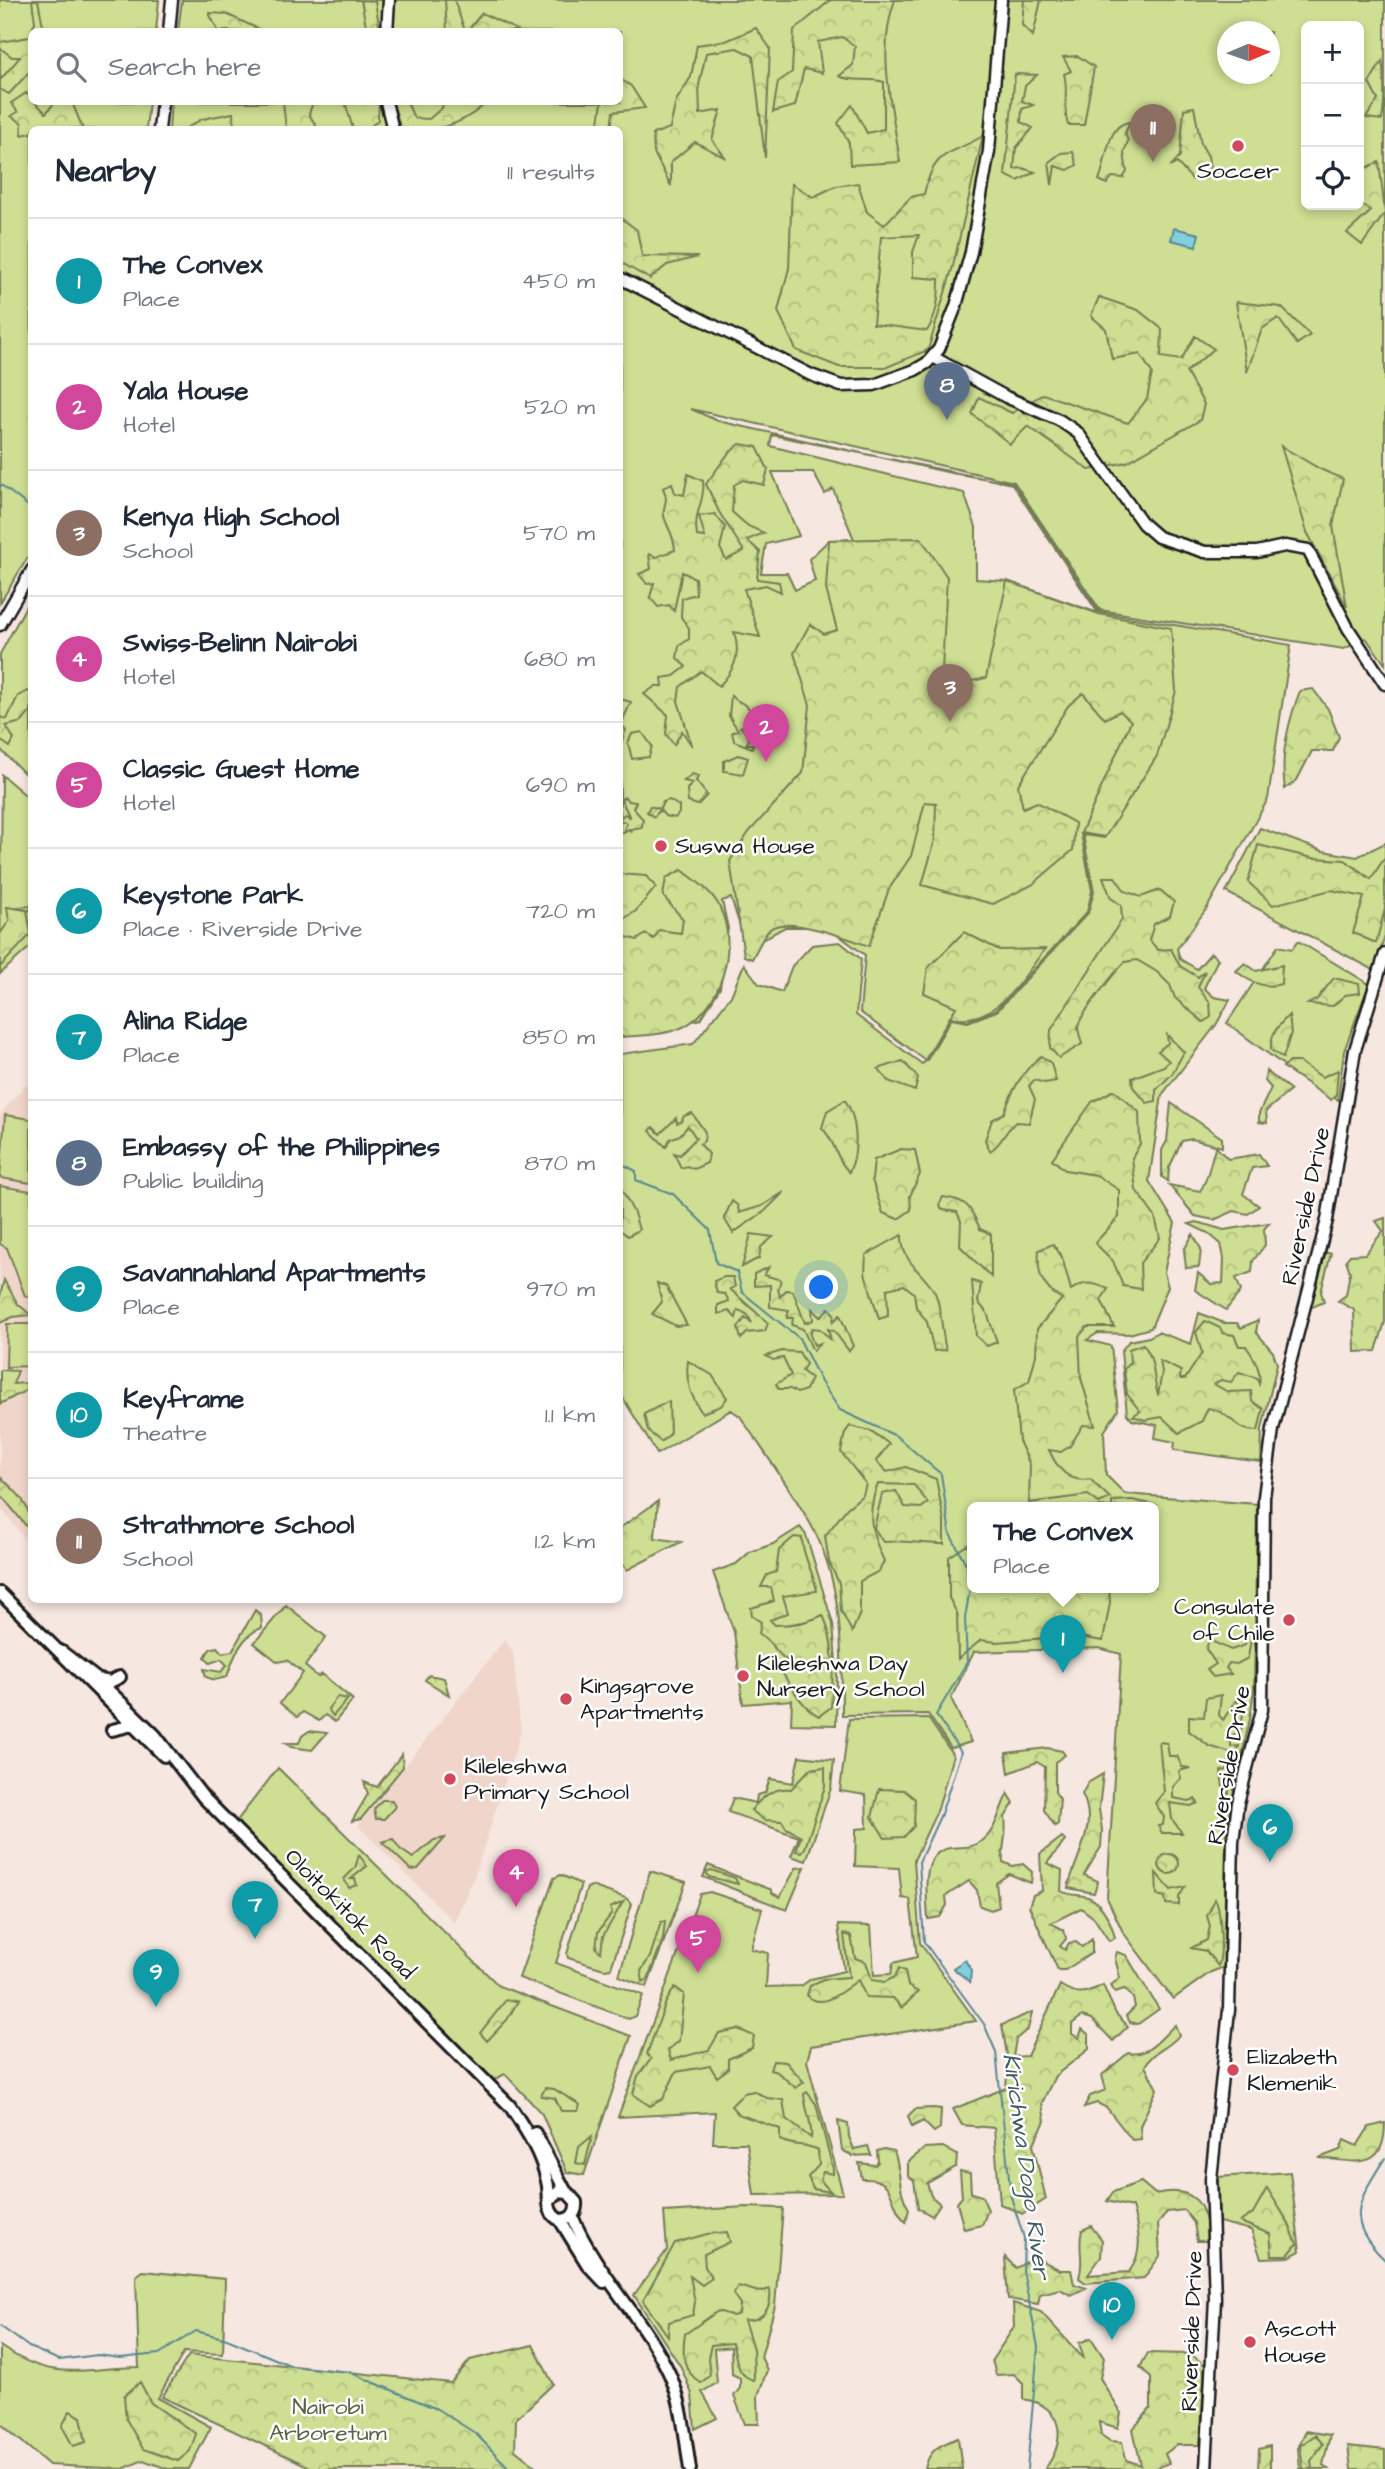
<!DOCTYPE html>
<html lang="en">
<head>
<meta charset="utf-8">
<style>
  body { margin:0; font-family:"Architects Daughter",sans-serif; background:#f6f6f7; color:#1f2937 }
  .controls { position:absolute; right:21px; top:21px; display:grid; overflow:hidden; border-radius:10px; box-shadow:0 4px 10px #0003 }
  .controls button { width:63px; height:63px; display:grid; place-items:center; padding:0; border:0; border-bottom:2px solid #e0e1e3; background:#fff; color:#1f2937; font:35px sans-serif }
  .compass { position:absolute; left:1217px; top:21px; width:63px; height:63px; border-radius:50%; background:#fff; box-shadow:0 4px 10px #0003; rotate:88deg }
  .you { position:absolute; left:822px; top:1288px; width:24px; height:24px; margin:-18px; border:5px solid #fff; border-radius:50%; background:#1a73e8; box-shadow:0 0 0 10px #1a73e833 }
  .badge { display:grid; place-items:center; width:46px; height:46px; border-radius:50%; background:#d1495b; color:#fff; font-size:23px; font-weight:700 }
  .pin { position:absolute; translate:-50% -58px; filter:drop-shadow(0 2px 4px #0008) }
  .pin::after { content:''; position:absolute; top:37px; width:24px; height:21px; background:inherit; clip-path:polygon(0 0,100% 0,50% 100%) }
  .popup { position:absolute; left:967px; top:1502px; width:192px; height:91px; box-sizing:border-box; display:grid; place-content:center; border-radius:10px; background:#fff; filter:drop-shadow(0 2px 5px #0005); font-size:23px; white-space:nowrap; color:#747a83 }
  .popup b { font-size:26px; color:#1f2937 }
  .popup::after { content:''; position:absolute; left:50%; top:100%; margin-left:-14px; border:14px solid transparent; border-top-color:#fff }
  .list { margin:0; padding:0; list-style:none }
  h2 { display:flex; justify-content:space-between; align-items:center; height:91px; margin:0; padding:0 28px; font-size:30px }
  h2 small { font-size:23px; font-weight:400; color:#747a83 }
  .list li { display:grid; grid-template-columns:46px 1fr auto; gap:21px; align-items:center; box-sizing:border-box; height:126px; padding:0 28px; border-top:2px solid #e0e1e3 }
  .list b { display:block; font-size:26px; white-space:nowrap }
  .list p { margin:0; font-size:23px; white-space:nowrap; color:#747a83 }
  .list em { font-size:23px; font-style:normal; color:#747a83 }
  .icon { flex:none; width:38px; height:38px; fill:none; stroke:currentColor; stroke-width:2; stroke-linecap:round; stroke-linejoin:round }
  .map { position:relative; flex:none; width:1385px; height:2469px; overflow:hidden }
  .search { position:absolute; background:#fff; box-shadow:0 4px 10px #0003; left:28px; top:28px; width:595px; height:77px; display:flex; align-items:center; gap:18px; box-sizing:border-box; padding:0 24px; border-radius:10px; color:#747a83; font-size:26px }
  .panel { position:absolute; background:#fff; box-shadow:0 4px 10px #0003; left:28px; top:126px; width:595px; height:1477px; border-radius:10px }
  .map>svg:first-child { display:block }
  .built { fill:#f0d6ca }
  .green { fill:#cede92; stroke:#757d57; stroke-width:2; fill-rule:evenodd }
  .forest { fill:url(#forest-crowns); stroke:#757d57; stroke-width:2; fill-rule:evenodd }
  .water { fill:#82cfe0; stroke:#598792; stroke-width:2 }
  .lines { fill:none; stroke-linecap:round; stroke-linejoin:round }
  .stream { stroke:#598792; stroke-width:2 }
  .tertiary-casing { stroke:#1c1c1c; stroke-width:15 }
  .secondary-casing { stroke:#1c1c1c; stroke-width:16 }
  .tertiary { stroke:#fff; stroke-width:10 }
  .secondary { stroke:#fff; stroke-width:10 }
  .poi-dot { fill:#d1495b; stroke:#fff; stroke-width:2.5 }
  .labels { text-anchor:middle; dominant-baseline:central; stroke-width:5; stroke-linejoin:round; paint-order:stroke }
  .poi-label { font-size:23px; fill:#1c1c1c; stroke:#fff; text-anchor:start }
  .street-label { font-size:23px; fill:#1c1c1c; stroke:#fff }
  .park-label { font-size:23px; fill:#5a6045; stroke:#fff }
  .water-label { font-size:24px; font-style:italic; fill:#405b61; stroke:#fff }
</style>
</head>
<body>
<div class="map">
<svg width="1385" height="2469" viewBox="0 0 1385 2469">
  <defs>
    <pattern id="forest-crowns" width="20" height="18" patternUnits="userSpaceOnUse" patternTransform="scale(1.75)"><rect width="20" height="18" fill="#cede92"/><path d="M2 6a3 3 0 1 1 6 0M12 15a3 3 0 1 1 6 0" fill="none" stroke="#b0be7d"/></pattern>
  </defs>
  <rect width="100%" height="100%" fill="#f6e7e0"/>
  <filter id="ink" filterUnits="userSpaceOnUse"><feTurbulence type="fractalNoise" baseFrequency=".0143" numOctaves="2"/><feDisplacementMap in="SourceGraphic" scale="14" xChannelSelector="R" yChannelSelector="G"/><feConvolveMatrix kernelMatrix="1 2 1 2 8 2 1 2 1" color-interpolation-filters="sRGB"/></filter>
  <g filter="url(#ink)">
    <path class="built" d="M25 1085 32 1086 31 1547 0 1507V1115Z
      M505 1639 513 1653 521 1732 473 1880 454 1922 358 1826Z"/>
    <path class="green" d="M0 0H159L156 31 32 32V102H149L146 129 32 130 31 552 0 603Z
      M182 0H1385V664L1366 638 1344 649 1100 610 1014 482 691 409 718 421 951 473 1013 483 1099 612 1291 645 1268 799 1207 908 1177 949 1180 959 1197 969 1211 953 1218 959 1204 988 1214 997 1230 1000 1216 1025 1162 1095 1149 1181 1175 1223 1164 1272 1168 1287 1151 1328 1129 1334 1098 1333 1087 1340 1111 1346 1118 1410 1104 1432 1106 1475 1125 1494 1257 1504 1254 1688 1250 1719 1226 1827 1224 1967 1211 1972 1173 1999 1123 1932 1107 1898 1121 1654 1099 1648 974 1652 951 1698 971 1742 951 1748 928 1714 842 1715C842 1651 843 1580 810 1523 789 1486 763 1451 740 1416L731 1410 657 1454 620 1393V1054L693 1044 731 996 744 964 759 984 782 992 792 966 812 945 840 942 861 959 856 1015 922 1064 927 1060 951 1019 968 1022 997 1011 1088 913 1094 891 1083 835 1105 838 1081 834 1092 891 1087 912 996 1010 968 1021 950 1017 925 1060 860 1012 865 955 818 920 804 927H785L747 948 731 898 722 901 728 928 720 988 701 1019 620 1037V130H169L171 102H620V32L178 31ZM1306 26H1359V205H1306ZM1228 32H1270V74H1228ZM772 435 1012 484 1098 613 1007 581 976 579V527L964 493 770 446ZM772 472H813L825 494 833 489 854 539 829 540 809 559 815 581 795 590 787 573H761L766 544 799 536ZM972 1507H1154V1587H972Z
      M31 597V780L0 749V654Z
      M2 775 31 800 32 945 0 974Z
      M1260 828 1323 851 1357 857 1385 843V936L1374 970 1226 892Z
      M1298 941 1369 984 1344 1051 1338 1100 1313 1087 1227 1023 1278 946 1292 949Z
      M5 1115 31 1119V1183L0 1178Z
      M0 1186 31 1191V1298L25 1296 7 1248 0 1244Z
      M1199 1313 1224 1323H1237L1241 1328 1258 1320 1256 1332 1273 1352 1277 1364 1262 1429 1261 1462 1174 1450 1175 1442 1155 1438 1157 1425 1132 1420 1127 1414 1121 1351 1129 1341 1149 1337 1158 1332 1191 1344Z
      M7 1324H31V1366L6 1367Z
      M800 1527 806 1535 833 1624 837 1675 836 1725 791 1724 792 1700 743 1704 734 1632 713 1572 736 1564 750 1552 773 1544Z
      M286 1605 326 1637 305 1666 318 1677 322 1674 353 1700 335 1722 325 1715 319 1721 303 1712 297 1717 280 1703 303 1673 287 1660 278 1662 254 1643Z
      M928 1718 953 1755 938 1809 914 1860 920 1943 976 2021 811 2046 807 2061 843 2194 754 2195 747 2143H713L715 2112 618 2117 700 1894 710 1892 762 1909 751 1949 768 1953 766 1987 801 1986 811 1979 844 1971 838 1925 871 1926 874 1975 891 1974 893 1963 917 1957 910 1899 902 1898 899 1868 855 1866 856 1829 867 1828 866 1795 840 1791 849 1719Z
      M799 1756 834 1760 831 1788 806 1861 791 1856 799 1837 728 1812 733 1798 756 1803 757 1795 765 1793 770 1779 793 1783Z
      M278 1768 499 1986 631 2036 584 2175 567 2172 542 2114 505 2074 494 2080 236 1822Z
      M708 1865 772 1890V1893L780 1897 796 1868 805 1867 787 1910 703 1877Z
      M650 1871 686 1882 647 1987 619 1976Z
      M561 1875 581 1884 556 1963 643 1995 635 2016 629 2019 519 1978 554 1878Z
      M591 1886 626 1898 632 1904 611 1968 604 1969 568 1958 567 1954 587 1888Z
      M1290 2172 1300 2251 1289 2257 1261 2258 1251 2230 1219 2222 1218 2177Z
      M746 2207 783 2208 775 2306 761 2357 767 2370 758 2396 759 2424H745L734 2396 740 2388V2378L732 2374 731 2347 714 2349 717 2383 702 2392 717 2418 695 2429 692 2394 681 2367 634 2295 667 2250 664 2212Z
      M143 2271 225 2279 223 2354 184 2352 158 2398 211 2427 189 2469H168L143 2460 123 2469 49 2465 0 2423V2346C54 2383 79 2368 139 2367L136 2276Z
      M1306 2431 1330 2435 1323 2465 1328 2469H1300L1298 2448Z"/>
    <path class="forest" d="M32 0H38L44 31 32 32 31 70 9 94 0 89V80L20 57H12L0 48V42L29 37 35 22Z
      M361 0 375 1 380 31H367Z
      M445 0H454L465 31H447Z
      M831 0H895C876 51 893 110 900 162L850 165 849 143 838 123 852 105 867 133 884 129V82C868 77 853 83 839 76L853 65 855 46 842 37 818 42 822 73 804 69 795 106 773 112 778 82 792 72 794 30Z
      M1024 0H1041L1033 36 1022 25Z
      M209 13 226 14 263 31H218Z
      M482 13 519 31H467Z
      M756 28 770 48 765 158 753 56 737 48 706 53 699 85 700 114 721 110 712 140 726 158 695 142 671 162V186L654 153 653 134 670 128 676 101 691 77 697 45 726 41Z
      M1078 56 1094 67 1084 125H1068C1062 108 1069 91 1064 74L1071 71 1063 57Z
      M1382 61C1385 78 1385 103 1382 120L1366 118 1378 100 1369 83Z
      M1015 74 1037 75 1025 86 1022 101 1033 105 1022 109 1021 122 1033 128 1016 148 1014 169 1022 168 1035 172 1018 181 1005 175Z
      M620 79 631 86 645 108 613 112 611 129H598L602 102H620Z
      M26 93 46 113 55 102H72L83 129 36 127 31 133 22 135V123L11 116 18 112 11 103Z
      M283 102H313L309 114 318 129H286Z
      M345 102H379L378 120 368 129H353Z
      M393 102H407L414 118 429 119 442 108 443 102H482L484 105C456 129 436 130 401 130Z
      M1194 107 1201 144 1208 156 1210 169 1206 179 1193 180 1177 163 1170 167 1180 156 1184 109Z
      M233 113 234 129H185L202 119Z
      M1130 122 1125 133 1128 141 1124 153 1127 172 1123 178 1112 177 1107 184 1099 180C1107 163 1106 123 1130 122Z
      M983 136 953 266 928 350 887 367H839L796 350 778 311 789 268 792 184 813 197 836 186 858 183 867 212 884 225 911 197 924 194C934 149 949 156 983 136ZM919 235 913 252V277L939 279C939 298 937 315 927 331L873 324 881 237Z
      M1073 152 1077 165 1068 170 1055 166 1052 185 1049 162 1061 153Z
      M1379 162 1385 213 1362 245 1347 233 1371 211 1359 203V188L1364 169Z
      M620 217 637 230 642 256 698 257 667 265 650 279 620 262Z
      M1099 297 1138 310 1162 329 1161 357 1181 360 1195 336 1214 349 1186 372 1204 404 1200 420 1127 462 1089 470 1028 426 1010 444 972 414 979 397 1012 413 1043 394 1128 423 1147 399 1152 373 1140 354 1112 359 1106 329 1091 316Z
      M1236 302 1281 307 1310 335 1297 344 1278 318 1262 329 1247 372Z
      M740 444 757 447 768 469 764 485 743 480 734 485 732 512 748 526 764 533 747 540 760 552 757 579 779 582 781 592 766 585 744 589 760 637 734 632C741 654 735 670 719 686L701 671 680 687 678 701 692 746 682 731 674 745 666 734 668 715 644 694 656 686H663L662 678 674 676 686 667 677 658 679 646 689 639V628L681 617 682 598 696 594 695 578 682 572 674 611 669 605 658 607 650 597 654 583 647 584 639 574 651 569 649 554 656 557 675 550C674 534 667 528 664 516 662 504 670 503 663 488L672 483 675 493 684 495 688 474 703 481C706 501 693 510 697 536L705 537 699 516 715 514 725 527 720 548 726 560 744 551 719 512 706 484 728 454Z
      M1281 446 1320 469 1343 479 1333 526 1347 607 1307 532Z
      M921 538 947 577 942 671 963 683 986 678 1007 581 1099 614 1171 628 1176 691 1157 756 1105 837 1081 833 1131 721 1120 711 1105 719 1083 693 1068 706 1018 785 1023 808 1037 802 1075 823 1073 850 1032 885 993 904 922 885 935 840 936 803 925 802 911 856 889 889 869 946C850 939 784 914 769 930 762 938 757 950 752 959L744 956 730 861 749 832 803 773 810 705 794 653 810 624 824 634 837 630 826 589 829 540Z
      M1313 689 1328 709 1339 737 1333 751H1312L1297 780 1285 789C1280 757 1288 722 1300 691Z
      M28 691 31 693V711L22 722 6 726 14 739 10 747 0 740V717L7 719 18 696Z
      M731 696C744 707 749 701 753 720L740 727 747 732 749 740 746 744H753L752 748 734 741 732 732 738 730 729 716Z
      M620 699 631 702 621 724 626 730 620 746Z
      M642 732 652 746 649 757 632 759 628 743 632 734Z
      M738 755 748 758 743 774 724 771V761Z
      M692 774 699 776 696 781 707 795 698 805 688 802 687 789 693 783 684 781Z
      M625 797 628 801 636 802 633 808 643 819 642 827 631 829 632 833 629 829 623 832 627 823 620 820V810L621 817 625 814 630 818 621 799Z
      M669 800 679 806V813L675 818 665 816 660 810 654 817 647 812 650 806 660 809 663 802Z
      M1258 845 1313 858 1345 860 1371 879 1385 857V909L1376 943 1353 933 1364 897 1331 890 1273 905 1248 882Z
      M682 870C695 880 714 893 720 908 738 945 723 1007 683 1027 664 1036 640 1035 620 1037V935L637 940 646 934 654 939 659 930 681 933 683 919 663 896 666 878Z
      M620 874 646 876 656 887 636 911 620 921Z
      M1103 877H1115L1125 891 1141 897 1160 890 1174 902 1170 916 1154 924 1149 940 1158 950 1171 949 1180 966 1198 977 1205 971 1198 987 1210 1003 1211 1017 1203 1022 1175 998 1170 985 1157 972 1137 960 1125 962C1115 972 1079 1016 1078 1027 1078 1032 1081 1039 1082 1044L1059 1058 1050 1048 1051 1030 1122 919 1121 905 1111 898Z
      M31 906 30 911 27 910 31 934 0 967V934L9 921 7 907 26 910 17 907Z
      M964 932 999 950 1045 949C1020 981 996 1027 950 1017L956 1007 924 993 928 968Z
      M1245 963 1256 971 1282 965 1281 984C1265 989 1249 982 1236 971Z
      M1334 978 1359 984 1360 993 1345 995 1333 1006 1308 1004 1317 999Z
      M1289 1015 1291 1033 1283 1058 1271 1050C1270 1034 1278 1026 1289 1015Z
      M1167 1035 1184 1052 1172 1074 1156 1090V1101L1147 1103 1133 1087 1132 1078 1164 1066 1169 1061 1158 1051 1168 1043Z
      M1041 1056 1051 1063 1056 1081 1045 1083 1034 1080 1029 1086 1035 1099 1029 1123 1016 1122C1004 1131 1003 1143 990 1151L985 1140 992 1120 1004 1113C1012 1091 1022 1071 1041 1056Z
      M903 1061 918 1078 915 1091 888 1081 878 1069Z
      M1290 1062H1299L1322 1077 1338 1070 1336 1095 1331 1100 1283 1067Z
      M1266 1071 1291 1090 1266 1111 1267 1123 1259 1122V1113L1271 1088 1265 1081Z
      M1114 1090 1139 1112 1140 1144 1132 1158 1136 1190 1155 1217 1160 1238 1140 1263 1141 1289 1123 1286 1113 1261 1095 1243 1119 1217V1190L1096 1175 1065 1170 1052 1159 1092 1102Z
      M845 1100C858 1119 859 1152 849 1172 835 1159 836 1141 822 1128L827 1111Z
      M1171 1103 1222 1138V1147L1192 1139 1182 1141 1169 1168 1168 1181 1162 1177V1150L1167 1141Z
      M692 1113 705 1132 704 1141 700 1144 709 1154 707 1163 694 1169 687 1166 681 1168 674 1153 680 1155 696 1138 688 1126 680 1135 670 1139 666 1147 650 1131 653 1127 660 1134 676 1118 677 1123 681 1122 684 1116Z
      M1216 1147 1228 1159 1259 1154 1267 1166 1252 1168 1243 1194 1259 1206 1248 1214 1234 1211 1214 1220 1195 1216 1169 1185 1200 1191C1210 1177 1209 1162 1216 1147Z
      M901 1149 915 1150 920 1174 910 1196 911 1210 898 1219 883 1213 872 1180 874 1160Z
      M620 1186 634 1213 639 1230 628 1236 620 1230Z
      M784 1192 765 1211 733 1233 724 1218 732 1201 738 1206 739 1213 762 1206Z
      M943 1197C967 1200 971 1207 980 1229L991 1234V1277L960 1246 961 1221 957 1212 943 1210 939 1205Z
      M1385 1218V1322L1376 1351 1355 1352 1354 1310 1338 1301 1346 1295 1350 1272 1346 1260 1350 1255 1365 1254 1383 1231 1376 1221Z
      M1197 1222 1224 1230 1269 1223 1264 1229 1265 1245 1253 1261 1252 1272 1236 1278 1241 1291 1226 1310 1195 1290 1198 1273 1211 1284 1223 1283 1224 1258 1221 1244 1208 1233 1189 1224Z
      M751 1234 773 1237 761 1247 759 1258 742 1267Z
      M1193 1234 1201 1249 1199 1267 1186 1268 1184 1250Z
      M902 1235C901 1262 922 1271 934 1291 941 1301 942 1336 946 1350L934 1351 927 1322 916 1307 914 1293 904 1285 887 1289 888 1316 879 1319 865 1273 866 1255Z
      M1053 1244 1062 1257 1071 1290C1084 1281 1092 1282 1108 1289L1101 1300 1114 1327H1087L1079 1336 1081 1378 1095 1426 1083 1425 1070 1446 1061 1452 1049 1450C1057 1468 1068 1483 1090 1479L1110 1498 1099 1503 1088 1495 1029 1503 1030 1465 1019 1441 1014 1390 1029 1381 1036 1355 1037 1329 1062 1299C1041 1287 1037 1273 1039 1250Z
      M1326 1253H1331L1321 1292 1324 1302 1310 1308Z
      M769 1267 764 1275 781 1280 778 1289 780 1297 786 1290 793 1291 805 1323 813 1320 812 1309 820 1317 829 1308 834 1314 833 1322 840 1315 853 1346 849 1351 834 1331 828 1329 831 1340 820 1329 812 1328 810 1335 814 1345 820 1343 813 1351 803 1329 792 1325 793 1318H787L789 1310 770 1307V1285L754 1286V1274Z
      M724 1277H733L735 1287 730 1289 768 1323 765 1331 747 1333 741 1339 738 1328 745 1318 752 1323 747 1314 738 1310 736 1318 729 1311 718 1314V1305L729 1301 725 1294 717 1293 714 1281Z
      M4 1280 18 1304 31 1315 13 1317 0 1323V1296Z
      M972 1281 981 1284 978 1302 987 1313 997 1342 987 1346 976 1336Z
      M657 1283 666 1286 687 1325 676 1326 652 1314 662 1302Z
      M1205 1321 1220 1328 1223 1333 1234 1335 1239 1346H1246C1254 1358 1262 1370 1259 1384L1257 1378 1239 1372 1231 1382 1221 1380 1214 1384 1228 1392 1251 1391 1252 1401 1263 1409 1258 1431C1235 1432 1230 1411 1208 1408L1202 1421 1179 1433 1162 1417 1145 1420 1133 1416 1140 1411 1127 1394 1124 1369 1130 1363 1129 1349 1143 1344C1156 1360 1152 1377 1158 1395L1162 1372 1160 1361 1181 1371 1180 1379H1185L1202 1353 1196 1332Z
      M782 1351 799 1352 806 1364 802 1371 811 1378 806 1390 797 1393 790 1389H779L776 1384 791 1375 783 1358 773 1360 766 1356Z
      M688 1361 712 1375 727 1398 721 1406 702 1413C691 1396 685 1382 688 1361Z
      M0 1370 18 1371 13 1384 26 1383 31 1377V1388L0 1404Z
      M669 1401 670 1434 661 1442 648 1431 644 1414Z
      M850 1426 871 1431 889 1444 876 1461 887 1472 906 1467 936 1479 944 1520V1544C923 1544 905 1540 883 1542L874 1528 882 1494 896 1491 905 1507 921 1508 928 1503 914 1485 878 1484C866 1513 871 1534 884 1561L879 1571 860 1581V1613L852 1632 841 1611 839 1583 829 1562 825 1536 847 1508 863 1495 866 1484 841 1452 845 1433Z
      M0 1477C19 1493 32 1506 31 1532L0 1494Z
      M1132 1500 1156 1505 1154 1508 1112 1507V1501Z
      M658 1501 655 1538 681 1542 627 1570 620 1561V1528Z
      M794 1537 802 1538C802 1556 814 1573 817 1591L783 1596 788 1613 770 1620 775 1625C792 1625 808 1623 823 1615 836 1644 833 1676 831 1707L819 1716C803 1708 792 1688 783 1674L787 1660C774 1653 772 1639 759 1634L761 1622 752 1616 751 1608 774 1601 771 1587H761L767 1575 776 1572 779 1550Z
      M967 1545 972 1551V1587H1109L1110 1603 1103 1641 1074 1636 996 1642 981 1640 958 1659 957 1613 949 1598V1557Z
      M255 1610 261 1615 262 1628C242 1634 233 1658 227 1677L215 1680 206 1677 204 1669 221 1672 227 1665 221 1659 210 1663 205 1657 210 1649 217 1647 222 1653 232 1651Z
      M1252 1632 1248 1658 1237 1664 1229 1663 1226 1668 1231 1674 1213 1677 1207 1670 1216 1664 1206 1649 1209 1640 1231 1650 1245 1645 1247 1635Z
      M429 1675 444 1678 449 1695 425 1680Z
      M1221 1695 1219 1715 1223 1720 1236 1700 1243 1712 1241 1730 1231 1736V1747L1239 1746 1228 1796 1223 1787 1221 1771 1227 1770 1231 1753 1209 1746 1189 1731V1716L1204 1717 1206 1698Z
      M337 1697 348 1699 333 1716 328 1709Z
      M309 1731 327 1733 312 1750 291 1747 285 1743H299L302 1736Z
      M1159 1742 1167 1743 1169 1756H1177L1182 1767 1190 1768 1179 1771 1181 1778 1173 1787V1798L1189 1801 1195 1799 1198 1803 1191 1806 1170 1803 1172 1819 1182 1833H1162L1158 1826 1163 1825 1164 1817 1155 1803 1164 1792Z
      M1047 1748 1062 1751 1065 1755 1055 1762V1792L1060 1799 1058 1824 1055 1826 1044 1810 1045 1767 1037 1762 1009 1773 1006 1753Z
      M402 1754 403 1767 361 1819 352 1821 368 1794 364 1782 377 1787Z
      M825 1767V1786L805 1848 802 1852 796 1851 801 1836 786 1828 782 1821 764 1820 751 1810C762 1797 774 1787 791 1789L810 1769Z
      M1103 1774 1099 1809 1102 1830 1101 1847 1084 1875 1098 1881 1094 1893 1068 1888C1075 1857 1099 1826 1082 1794L1088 1783Z
      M879 1789 904 1790 915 1799 914 1826 904 1837 885 1838 872 1817Z
      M1008 1793 1014 1803 1005 1817C1008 1837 1001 1846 1003 1862L1012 1866 1023 1864 1032 1872 1031 1883 1009 1874 996 1883 999 1907 991 1910 980 1906 977 1890 969 1881 946 1896 947 1905 940 1917 928 1919C927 1897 919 1852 950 1848 962 1847 972 1848 982 1841 997 1830 999 1809 1008 1793Z
      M382 1800H392L395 1807 384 1819H376L374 1809Z
      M1062 1837 1065 1841 1047 1863 1062 1870 1061 1891C1070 1896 1079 1894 1088 1897 1103 1903 1112 1924 1115 1938L1109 1941 1094 1918 1081 1908 1051 1923 1064 1930 1066 1939 1060 1946 1065 1950 1069 1943 1076 1942 1082 1947 1092 1939V1953L1065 1970H1058L1029 1906 1033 1895 1042 1891 1040 1854Z
      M445 1838 418 1869 411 1870 382 1842 393 1839 400 1849 413 1858 434 1840Z
      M1159 1864a10 10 0 1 1 20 0a10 10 0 1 1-20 0Z
      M359 1855 367 1866 351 1879H355L357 1885 349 1888 344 1879 355 1868Z
      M711 1870 735 1878 738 1884 709 1877 706 1872Z
      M1156 1873 1171 1890 1185 1887 1179 1897V1905L1166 1904 1165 1897 1157 1895Z
      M1215 1899C1221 1906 1223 1957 1218 1966L1206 1951 1191 1948 1207 1940 1210 1926 1207 1916Z
      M623 1902 603 1936 601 1952 596 1948 598 1932 612 1913 610 1908Z
      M665 1921 663 1939 648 1979 643 1982 641 1971 650 1957 661 1922Z
      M844 1934 851 1936 855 1958 866 1962 872 1980 885 1982 895 1977 899 1968 905 1971 908 1986 918 1992 902 2008 893 1998 866 1997 858 1980C845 1989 821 2012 807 1995L810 1986 823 1979 849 1977Z
      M1117 1952 1126 1955 1159 2009 1138 2024 1130 2022 1126 2016 1135 2007 1133 1998 1125 1989 1114 1992 1111 1985 1120 1978 1115 1958Z
      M1060 1985C1077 1996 1085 1994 1103 1985L1116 2014 1128 2026 1113 2041 1092 2019 1082 2016 1072 2024V2034L1079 2038 1082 2029 1089 2035V2049L1055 2076 1042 2103 1045 2121 1033 2145 1046 2199 1023 2214 1000 2204 994 2128 962 2125 953 2109 1006 2088 1008 2061 1002 2025 1032 2012 1028 2029 1016 2039 1013 2057 1027 2056Z
      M675 1987 684 1994 679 2041 668 2050 671 2060 709 2050 719 2033 738 2029 754 2036 752 2048 728 2059V2069L717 2077 710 2066 676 2072 663 2099 650 2106 633 2094 638 2076 651 2059 647 2054 666 2002Z
      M506 2000 518 2001 507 2020 487 2041 480 2033Z
      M1175 2025 1179 2035C1170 2048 1152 2051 1145 2066L1157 2089 1140 2126 1141 2139 1132 2140 1107 2108 1097 2103 1084 2107 1090 2096 1106 2090 1102 2075 1128 2053C1149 2057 1160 2038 1175 2025Z
      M773 2061 786 2062 804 2082 796 2088 777 2072 770 2070Z
      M545 2088 554 2089 580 2105 578 2111H561L555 2098 541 2096Z
      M754 2091 767 2098 783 2100 786 2119 811 2138C813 2124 805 2110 804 2094L807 2092 816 2104 833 2169V2174L823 2172 820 2180 831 2192 813 2189 808 2177 819 2165 818 2150C805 2143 794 2147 780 2140V2129L738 2114 731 2106 744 2093Z
      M933 2108 941 2109 940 2128 934 2132 923 2121 912 2127 908 2116 915 2109Z
      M838 2121 848 2124 849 2137 854 2149 868 2146 871 2155 853 2156 842 2150Z
      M1385 2123C1385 2173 1355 2161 1319 2158L1340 2150 1344 2140 1357 2146 1369 2127Z
      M592 2136 585 2165 576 2163 579 2147Z
      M943 2147 957 2155 956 2167 927 2183 931 2196 940 2204 932 2216 918 2208 914 2180 908 2176V2162L925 2148Z
      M884 2149 894 2151C902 2172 897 2190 909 2209L906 2222C887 2205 899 2177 862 2179L859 2163 875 2165 878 2162 877 2151Z
      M960 2171 970 2173 971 2193 982 2196 988 2210 982 2225 964 2229 957 2203 962 2197Z
      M1141 2182 1155 2194C1194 2185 1207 2203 1208 2241H1197L1194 2223 1184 2210 1167 2212 1158 2224 1160 2256 1144 2278 1086 2283 1079 2278C1085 2259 1077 2249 1082 2230L1091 2226 1102 2240 1101 2257 1088 2275 1129 2272C1144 2251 1139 2231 1132 2207L1107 2201 1113 2192Z
      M1267 2188 1288 2222 1297 2244 1288 2255H1272L1270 2234 1240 2222 1253 2213Z
      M727 2232 730 2242 704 2254 705 2267 712 2278 702 2285 690 2276 695 2302 693 2315 669 2322 668 2336 643 2301 675 2243 707 2234Z
      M1005 2257 1016 2268 1035 2257 1060 2270H1071L1074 2284 1086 2288 1071 2295 1060 2289 1040 2294 1038 2304 1008 2299Z
      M738 2286 759 2292 770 2289C772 2306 764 2322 744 2320L753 2349 754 2380C735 2375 738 2359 732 2343L711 2345 708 2358 710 2375 701 2383C682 2371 682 2354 685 2334L718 2311 733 2316 739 2314 740 2304 733 2294Z
      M1013 2303 1041 2312 1084 2359 1079 2343 1091 2338 1104 2358 1100 2378 1121 2413 1118 2428 1099 2422 1101 2435 1110 2441 1122 2442 1126 2460 1141 2465 1133 2429 1151 2408V2377L1140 2367 1148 2353 1190 2354 1205 2365 1200 2445H1176L1165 2454 1169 2463 1154 2469H1045C1067 2439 1064 2406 1023 2399V2383L1014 2374 996 2375 992 2360 1014 2327Z
      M533 2345 553 2384 516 2419 515 2450 539 2469H314L162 2397 189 2355 451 2383 470 2360Z
      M140 2382 151 2403 196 2434 190 2451 178 2461 143 2449 126 2419 124 2396Z
      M70 2411 81 2417 86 2442 73 2446 62 2426Z
      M1315 2435 1323 2444 1311 2461 1312 2469H1303L1300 2446Z
      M958 2438 962 2469H925C929 2449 940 2445 958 2438Z
      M1270 2446V2469H1258L1259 2449Z
      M1348 2446 1385 2450V2469H1351Z"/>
    <path class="water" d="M1174 228 1199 234 1196 246 1171 240Z
      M965 1960 971 1970 970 1982 953 1968Z"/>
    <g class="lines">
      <path class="stream" d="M0 484 32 509
        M620 1163 636 1171V1180L673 1194 710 1230 716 1263 737 1272 742 1292 799 1338 821 1382 840 1410 896 1436 941 1474 950 1534 972 1575
        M972 1577 965 1618 967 1662 936 1715 961 1752 941 1814 919 1862 924 1942 984 2024 996 2052 1011 2197 1024 2238 1023 2271 1038 2347 1027 2469
        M1385 2158C1358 2201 1343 2220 1385 2260
        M0 2326 29 2347 59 2360 98 2355 120 2358 159 2354 196 2331 227 2339 292 2366 349 2372 437 2409 475 2433 510 2469"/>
      <defs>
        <path id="tertiary" d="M169 32 172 0
          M387 32 389 0
          M386 102 393 130
          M159 130 162 102
          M620 278 811 375 841 386 874 385 915 370 927 363 939 349 956 306 971 252 989 151 1001 0
          M933 357 1006 397 1059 420 1078 433 1143 524 1158 537 1205 552H1257L1285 546 1308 550 1348 628 1385 684
          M0 625 32 570
          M1206 2469 1215 2299 1211 2179 1229 2010 1233 1841 1238 1803 1262 1710 1264 1497 1273 1429 1327 1220 1355 1050 1385 954"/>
        <path id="secondary" d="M0 1593 164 1756
          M62 1652 97 1679 155 1735 203 1797 510 2106C525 2129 541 2152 547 2181 551 2195 544 2213 560 2220 571 2220 577 2213 576 2202L568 2193 558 2192 550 2200
          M100 1680 110 1682 120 1677
          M112 1730 133 1725
          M535 2133 566 2192
          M572 2216C596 2274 644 2318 670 2375 683 2405 685 2437 690 2469
          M560 2220 587 2264 604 2282"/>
      </defs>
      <use href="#tertiary" class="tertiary-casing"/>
      <use href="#secondary" class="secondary-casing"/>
      <use href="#tertiary" class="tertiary"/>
      <use href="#secondary" class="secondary"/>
    </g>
  </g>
  <g class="poi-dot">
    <circle cx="1238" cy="146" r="7"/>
    <circle cx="661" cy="846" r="7"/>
    <circle cx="1289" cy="1620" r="7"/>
    <circle cx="743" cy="1676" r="7"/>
    <circle cx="566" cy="1699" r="7"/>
    <circle cx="450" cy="1779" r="7"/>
    <circle cx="1233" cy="2070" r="7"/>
    <circle cx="1250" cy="2342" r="7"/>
  </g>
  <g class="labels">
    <g class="poi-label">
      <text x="1238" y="171" text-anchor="middle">Soccer</text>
      <text x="675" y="846">Suswa House</text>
      <text x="1275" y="1607" text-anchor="end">Consulate<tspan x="1275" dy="26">of Chile</tspan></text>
      <text x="757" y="1663">Kileleshwa Day<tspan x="757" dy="26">Nursery School</tspan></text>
      <text x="580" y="1686">Kingsgrove<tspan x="580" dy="26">Apartments</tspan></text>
      <text x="464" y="1766">Kileleshwa<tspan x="464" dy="26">Primary School</tspan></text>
      <text x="1247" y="2057">Elizabeth<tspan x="1247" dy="26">Klemenik</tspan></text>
      <text x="1264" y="2329">Ascott<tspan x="1264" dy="26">House</tspan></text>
    </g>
    <g class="street-label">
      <text transform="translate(1306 1206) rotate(-78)">Riverside Drive</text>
      <text transform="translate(1229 1765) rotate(-80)">Riverside Drive</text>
      <text transform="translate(350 1914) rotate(45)">Oloitokitok Road</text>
      <text transform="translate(1192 2331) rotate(-88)">Riverside Drive</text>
    </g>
    <g class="park-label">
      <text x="328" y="2407">Nairobi<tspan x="328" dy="26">Arboretum</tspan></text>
    </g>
    <g class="water-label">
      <text transform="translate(1026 2166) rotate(82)">Kirichwa Dogo River</text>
    </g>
  </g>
</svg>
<div class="controls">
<button>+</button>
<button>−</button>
<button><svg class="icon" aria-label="locate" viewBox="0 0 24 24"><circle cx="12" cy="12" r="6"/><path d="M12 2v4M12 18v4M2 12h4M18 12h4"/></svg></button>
</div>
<svg class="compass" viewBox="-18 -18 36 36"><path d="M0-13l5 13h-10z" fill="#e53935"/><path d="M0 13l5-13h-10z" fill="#747a83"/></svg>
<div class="you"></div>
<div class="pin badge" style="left:1063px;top:1673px;background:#0f9aa8">1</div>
<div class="popup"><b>The Convex</b>Place</div>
<div class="pin badge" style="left:766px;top:762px;background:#d1479c">2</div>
<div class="pin badge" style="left:950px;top:722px;background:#8d6e63">3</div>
<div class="pin badge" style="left:516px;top:1907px;background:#d1479c">4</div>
<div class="pin badge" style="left:698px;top:1973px;background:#d1479c">5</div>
<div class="pin badge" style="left:1270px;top:1862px;background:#0f9aa8">6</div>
<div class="pin badge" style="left:255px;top:1939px;background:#0f9aa8">7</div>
<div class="pin badge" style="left:947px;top:420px;background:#5c6f8a">8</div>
<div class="pin badge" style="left:156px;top:2007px;background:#0f9aa8">9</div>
<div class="pin badge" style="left:1112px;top:2340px;background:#0f9aa8">10</div>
<div class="pin badge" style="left:1153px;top:162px;background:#8d6e63">11</div>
<div class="search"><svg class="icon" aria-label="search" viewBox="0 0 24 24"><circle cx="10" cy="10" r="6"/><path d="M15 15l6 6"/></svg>Search here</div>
<section class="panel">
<h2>Nearby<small>11 results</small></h2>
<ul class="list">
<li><span class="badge" style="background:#0f9aa8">1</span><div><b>The Convex</b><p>Place</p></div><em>450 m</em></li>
<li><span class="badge" style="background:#d1479c">2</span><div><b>Yala House</b><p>Hotel</p></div><em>520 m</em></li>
<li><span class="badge" style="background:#8d6e63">3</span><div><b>Kenya High School</b><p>School</p></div><em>570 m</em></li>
<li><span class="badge" style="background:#d1479c">4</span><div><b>Swiss-Belinn Nairobi</b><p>Hotel</p></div><em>680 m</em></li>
<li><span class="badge" style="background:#d1479c">5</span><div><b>Classic Guest Home</b><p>Hotel</p></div><em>690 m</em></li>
<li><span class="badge" style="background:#0f9aa8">6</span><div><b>Keystone Park</b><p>Place · Riverside Drive</p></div><em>720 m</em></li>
<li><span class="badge" style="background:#0f9aa8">7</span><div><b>Alina Ridge</b><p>Place</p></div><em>850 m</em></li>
<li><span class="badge" style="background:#5c6f8a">8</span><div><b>Embassy of the Philippines</b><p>Public building</p></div><em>870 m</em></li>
<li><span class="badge" style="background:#0f9aa8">9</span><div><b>Savannahland Apartments</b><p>Place</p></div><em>970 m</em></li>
<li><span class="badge" style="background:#0f9aa8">10</span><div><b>Keyframe</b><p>Theatre</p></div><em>1.1 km</em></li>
<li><span class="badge" style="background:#8d6e63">11</span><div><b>Strathmore School</b><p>School</p></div><em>1.2 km</em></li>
</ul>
</section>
</div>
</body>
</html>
